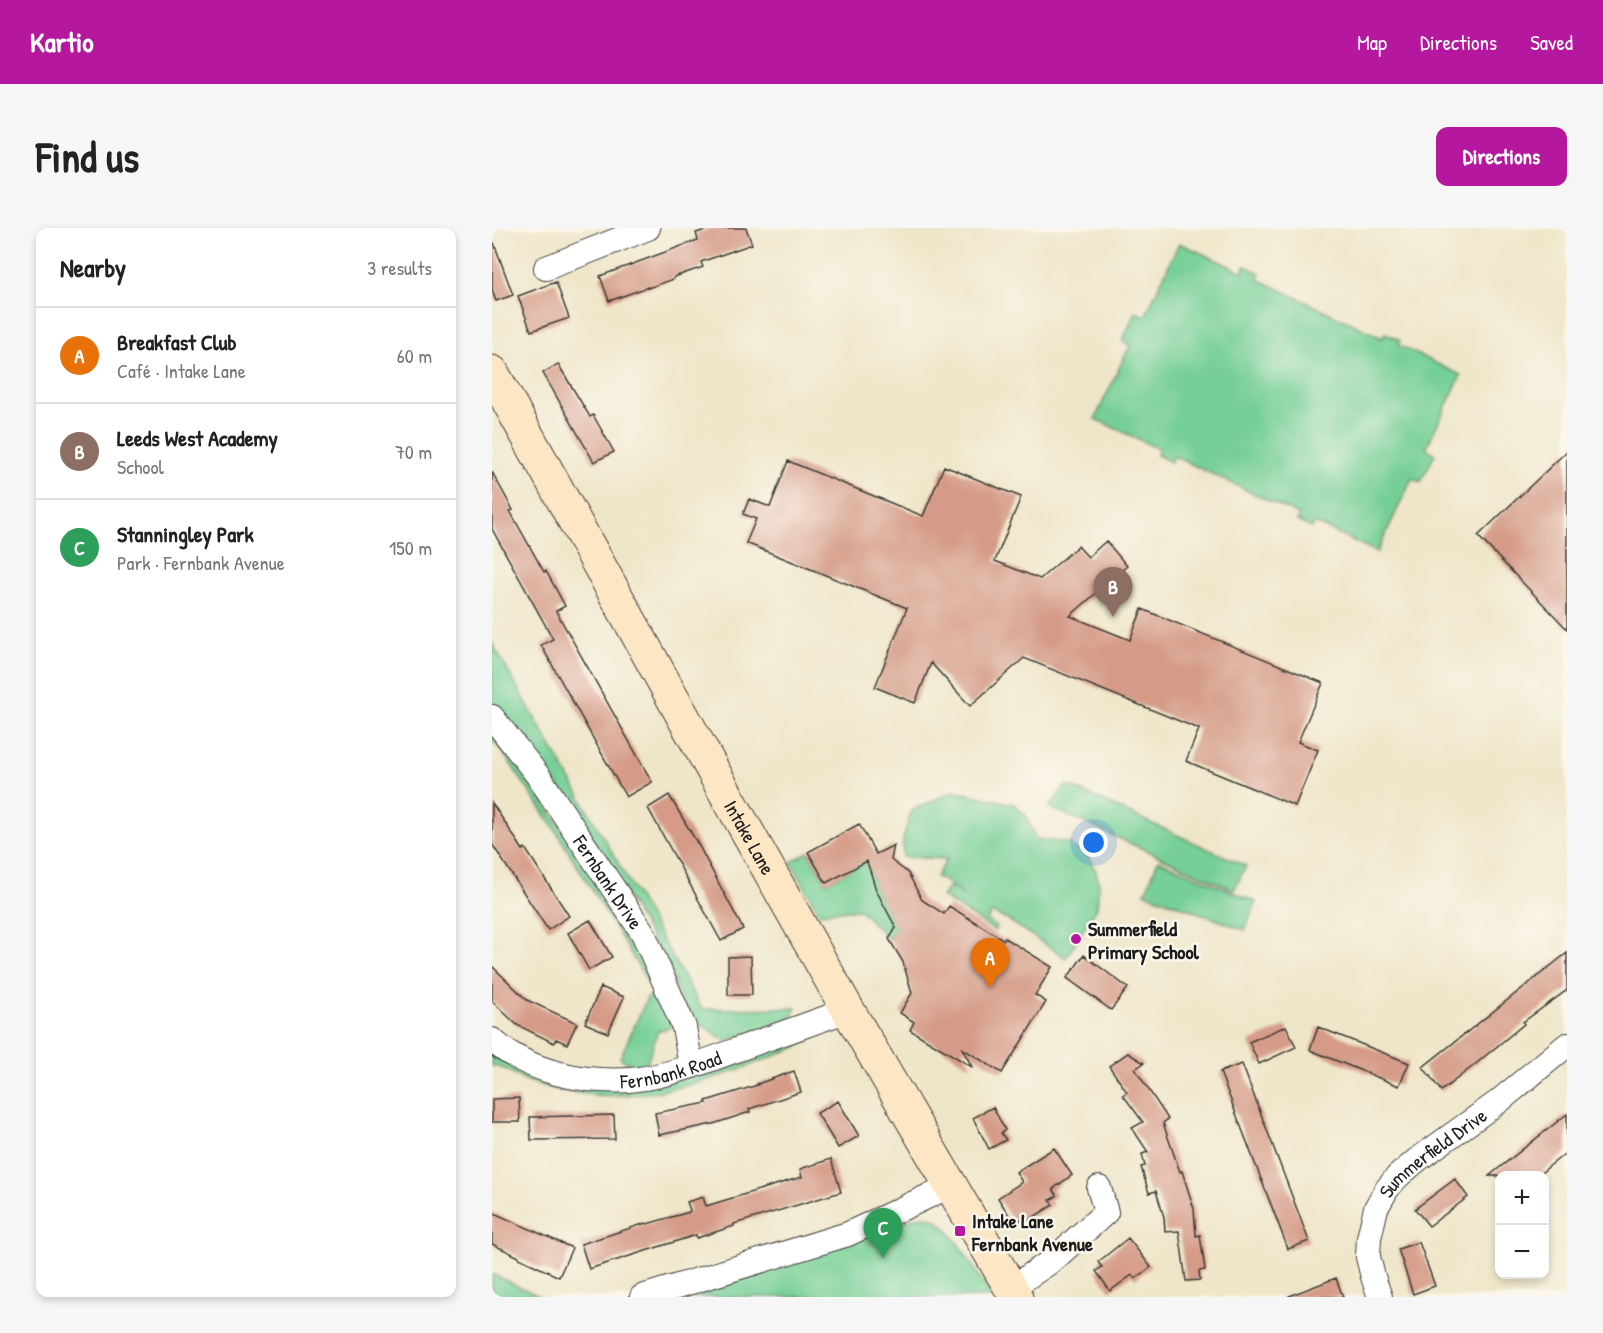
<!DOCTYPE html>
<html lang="en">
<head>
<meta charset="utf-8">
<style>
  body { margin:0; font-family:"Patrick Hand",sans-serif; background:#f6f6f6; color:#222 }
  .controls { position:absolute; right:18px; bottom:18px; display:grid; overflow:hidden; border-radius:12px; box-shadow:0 3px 9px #0003 }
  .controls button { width:54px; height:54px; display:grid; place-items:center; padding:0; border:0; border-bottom:2px solid #e0e0e0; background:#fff; color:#222; font:30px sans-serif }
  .you { position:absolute; left:602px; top:615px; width:21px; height:21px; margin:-15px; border:4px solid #fff; border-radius:50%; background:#1a73e8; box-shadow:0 0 0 9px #1a73e833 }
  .badge { display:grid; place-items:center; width:39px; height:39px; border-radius:50%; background:#b5179e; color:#fff; font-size:20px; font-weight:700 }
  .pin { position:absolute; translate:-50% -50px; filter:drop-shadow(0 2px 3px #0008) }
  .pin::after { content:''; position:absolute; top:32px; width:21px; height:18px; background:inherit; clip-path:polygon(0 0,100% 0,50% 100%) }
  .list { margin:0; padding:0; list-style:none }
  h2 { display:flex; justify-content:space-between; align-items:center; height:78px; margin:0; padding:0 24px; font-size:26px }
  h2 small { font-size:20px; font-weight:400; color:#767676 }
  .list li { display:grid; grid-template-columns:39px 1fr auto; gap:18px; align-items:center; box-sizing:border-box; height:96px; padding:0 24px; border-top:2px solid #e0e0e0 }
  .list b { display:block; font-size:22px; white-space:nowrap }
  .list p { margin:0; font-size:20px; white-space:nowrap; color:#767676 }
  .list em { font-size:20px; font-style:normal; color:#767676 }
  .map { position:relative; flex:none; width:1075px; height:1069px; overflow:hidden; border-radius:12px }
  header { display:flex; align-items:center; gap:36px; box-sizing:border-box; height:84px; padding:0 30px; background:#b5179e; color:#fff }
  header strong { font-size:28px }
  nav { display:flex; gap:33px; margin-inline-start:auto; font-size:21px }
  .intro { display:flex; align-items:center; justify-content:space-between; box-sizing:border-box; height:144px; padding:0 36px }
  h1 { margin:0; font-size:42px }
  .button { padding:15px 27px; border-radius:12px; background:#b5179e; color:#fff; font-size:21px; font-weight:700 }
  main { display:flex; gap:36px; padding:0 36px }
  aside { flex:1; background:#fff; border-radius:12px; box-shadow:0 3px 9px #0003 }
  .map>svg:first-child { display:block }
  .green { fill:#76cf96; stroke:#497659; stroke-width:1.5 }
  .building { fill:#d59b88 }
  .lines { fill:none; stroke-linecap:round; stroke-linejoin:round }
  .street-casing { stroke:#3c3a36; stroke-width:26 }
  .secondary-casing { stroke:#3c3a36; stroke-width:35 }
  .street { stroke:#fff; stroke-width:24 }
  .secondary { stroke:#fce6c4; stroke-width:33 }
  .poi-dot { fill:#b5179e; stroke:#fbf7ec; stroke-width:2 }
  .labels { text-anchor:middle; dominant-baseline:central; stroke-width:5; stroke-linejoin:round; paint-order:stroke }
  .street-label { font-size:20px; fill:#1c1c1c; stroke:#fbf7ec }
  .poi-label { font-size:20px; font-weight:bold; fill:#1c1c1c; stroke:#fbf7ec; text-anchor:start }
</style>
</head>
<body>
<header>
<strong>Kartio</strong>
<nav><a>Map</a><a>Directions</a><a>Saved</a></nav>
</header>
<div class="intro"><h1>Find us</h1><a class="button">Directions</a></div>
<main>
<aside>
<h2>Nearby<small>3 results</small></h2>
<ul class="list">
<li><span class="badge" style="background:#e8710a">A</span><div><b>Breakfast Club</b><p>Café · Intake Lane</p></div><em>60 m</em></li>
<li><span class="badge" style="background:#8d6e63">B</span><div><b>Leeds West Academy</b><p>School</p></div><em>70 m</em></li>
<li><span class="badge" style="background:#2e9e5b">C</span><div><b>Stanningley Park</b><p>Park · Fernbank Avenue</p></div><em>150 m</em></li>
</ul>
</aside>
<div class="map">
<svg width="1075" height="1069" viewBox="0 0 1075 1069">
  <rect width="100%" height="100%" fill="#fbf7ec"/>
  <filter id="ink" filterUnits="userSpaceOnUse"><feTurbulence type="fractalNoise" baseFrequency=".0167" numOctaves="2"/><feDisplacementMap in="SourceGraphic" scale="12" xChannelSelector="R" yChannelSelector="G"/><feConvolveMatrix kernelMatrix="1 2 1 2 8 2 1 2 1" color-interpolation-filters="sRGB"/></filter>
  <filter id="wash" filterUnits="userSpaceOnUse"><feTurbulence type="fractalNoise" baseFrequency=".008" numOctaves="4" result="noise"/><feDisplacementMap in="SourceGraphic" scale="24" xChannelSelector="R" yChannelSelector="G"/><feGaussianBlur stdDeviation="1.35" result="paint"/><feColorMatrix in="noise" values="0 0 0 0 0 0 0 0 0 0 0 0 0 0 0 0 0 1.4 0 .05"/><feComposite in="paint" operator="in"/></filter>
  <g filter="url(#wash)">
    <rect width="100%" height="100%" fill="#efe6c9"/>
    <path class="green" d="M687 15 751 44 753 38 768 45 766 51 890 110 893 105 908 112 906 117 969 147 934 220 943 226 929 254 920 251 885 324 823 295 820 300 805 293 807 287 682 228 679 234 665 227 667 221 603 191 638 117 630 113 644 84 653 88Z
      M0 415 210 781 304 780 298 791 234 813 194 786 175 736 75 569 0 476Z
      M0 505 17 522C68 598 124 674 164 756L159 759 61 598 9 522 0 513Z
      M575 557 754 638 742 662 557 579Z
      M462 563 522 576 534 588 544 611 576 615 596 629 604 643 607 656 605 679 574 730 516 692 500 685 495 692 505 699 503 703 450 669 457 658 473 668 454 654 444 649 455 631 411 629V612L419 583Z
      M316 624 334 655 372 634 378 643 384 662 404 700 397 711 367 681 327 685 299 634Z
      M666 632 764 674 753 702 653 665Z
      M167 763 180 799 166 803 155 835 139 837 128 830 155 770Z
      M315 806 318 813C244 845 160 879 78 864 63 862 48 857 34 852 22 847 12 838 0 838V824L95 860Z
      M434 988C437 989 441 990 443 991 460 1001 489 1051 499 1069H185L360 1013 424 989Z
      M0 1046 47 1068 0 1069Z"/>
    <g id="blocks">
      <path class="building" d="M220 0H254L260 16 209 34 211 39 182 49V51L156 60V59L117 73 108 48 206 12 204 5Z
        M0 15H2L21 67 4 73 0 62Z
        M64 54 77 90 39 103 26 68Z
        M66 136 98 189 101 187 122 224 102 234 51 145Z
        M1075 223V401L986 308Z
        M296 233 431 288 452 238 529 269 503 333 548 351 586 318 596 329 614 313 635 338 578 388 638 412 650 381 831 455 806 514 826 522 803 578 694 533 707 501 532 430 478 478 439 435 423 475 383 459 415 380 254 315 264 291 251 286 257 271 278 279Z
        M0 244 21 282 18 283 52 344 54 343 73 378 64 383 160 554 134 569 49 417 61 411 0 301Z
        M177 567 207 618 251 701 229 713 156 580Z
        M0 575 31 622 33 620 77 688 56 702 0 616Z
        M367 596 384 626 402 617 399 632 416 645 430 672 452 686 457 678 512 712 513 710 560 739 543 767 554 774 510 845 470 820 480 839 418 802 422 794 408 785 420 765 411 734 397 711 404 700 384 662 375 633 334 655 316 624Z
        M98 692 120 729 97 742 76 705Z
        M1075 725V762L1031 794 1032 796 980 839 949 863 931 839Z
        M592 727 636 760 619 782 575 750Z
        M259 728 260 767H236V729Z
        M0 738 35 772 85 795 75 816 64 811 62 815 25 797 0 773Z
        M109 759 132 769 116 805 93 795Z
        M794 798 804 819 767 836 757 814Z
        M826 799 917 835 907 858 818 822Z
        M636 825 652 835 643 841 676 891 671 895 688 944 690 943 702 981 704 1008 708 1007 713 1042 707 1043 708 1052 694 1053 687 1003 673 1004 672 989 664 963 657 965 649 939 653 938 650 926 656 924 640 900 651 894 631 867 635 864 617 838Z
        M750 836 817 1013 796 1021 728 844Z
        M302 843 309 864 257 881 258 884 221 896 167 907 163 885 215 875 214 873 266 857 265 856Z
        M27 870 28 894H0V871Z
        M346 873 367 908 346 920 325 885Z
        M501 879 513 902 509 905 514 912 497 921 481 890Z
        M1075 886V924L1045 948H997Z
        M122 887 123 911 39 912 38 889Z
        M562 920 580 947 561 961 565 968 558 972 561 977 532 995 529 991 522 995 506 970 530 954 524 944Z
        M339 931 349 964 242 996V998L205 1010 204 1007 97 1041 89 1016 154 995 155 996 197 984 198 982 195 974 211 969 214 978 303 951 310 949 308 941Z
        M963 951 976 969 937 998 923 981Z
        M0 984 80 1020 67 1049 27 1030V1029L0 1016Z
        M636 1010 659 1039 643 1051 640 1047 618 1063 604 1043 610 1039 606 1034Z
        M927 1014 943 1058 921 1066 906 1021Z
        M844 1050 851 1069H798L797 1068Z"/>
    </g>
  </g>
  <g filter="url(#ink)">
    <use href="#blocks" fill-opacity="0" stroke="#3c3a36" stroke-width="1.5"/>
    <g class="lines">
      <defs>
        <g id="street">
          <path d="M54 40 156 0"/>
          <path id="s1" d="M0 489 47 549 151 705 192 799 199 838"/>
          <path id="s2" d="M0 812C36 844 91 855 138 852 174 849 210 835 244 822 281 809 319 795 356 782"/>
          <path d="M519 1060 561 1032 614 984 607 960"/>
          <path d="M150 1069 356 1006 458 958"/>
          <path id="s3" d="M888 1069 881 1049 876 1029 877 1010 884 980 895 961 905 949 925 932 1006 874 1075 817"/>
        </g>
        <g id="secondary">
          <path id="s4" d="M0 144 234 566 356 782 524 1069"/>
        </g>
      </defs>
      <use href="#street" class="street-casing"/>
      <use href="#secondary" class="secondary-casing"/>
      <use href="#street" class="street"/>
      <use href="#secondary" class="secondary"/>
    </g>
  </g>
  <g class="poi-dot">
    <circle cx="584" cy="711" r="6"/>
    <rect x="462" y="997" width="12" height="12" rx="3"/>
  </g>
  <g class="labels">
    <g class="street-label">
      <text stroke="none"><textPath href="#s4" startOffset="532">Intake Lane</textPath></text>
      <text stroke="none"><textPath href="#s1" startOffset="202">Fernbank Drive</textPath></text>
      <text stroke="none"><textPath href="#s2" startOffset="189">Fernbank Road</textPath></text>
      <text stroke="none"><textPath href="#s3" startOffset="172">Summerfield Drive</textPath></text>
    </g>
    <g class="poi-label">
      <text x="596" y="700">Summerfield<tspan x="596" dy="23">Primary School</tspan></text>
      <text x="480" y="992">Intake Lane<tspan x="480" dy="23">Fernbank Avenue</tspan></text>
    </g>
  </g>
</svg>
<div class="controls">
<button>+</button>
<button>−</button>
</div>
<div class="you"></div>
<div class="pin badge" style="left:498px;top:760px;background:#e8710a">A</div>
<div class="pin badge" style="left:621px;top:389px;background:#8d6e63">B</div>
<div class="pin badge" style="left:391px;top:1030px;background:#2e9e5b">C</div>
</div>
</main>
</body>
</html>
